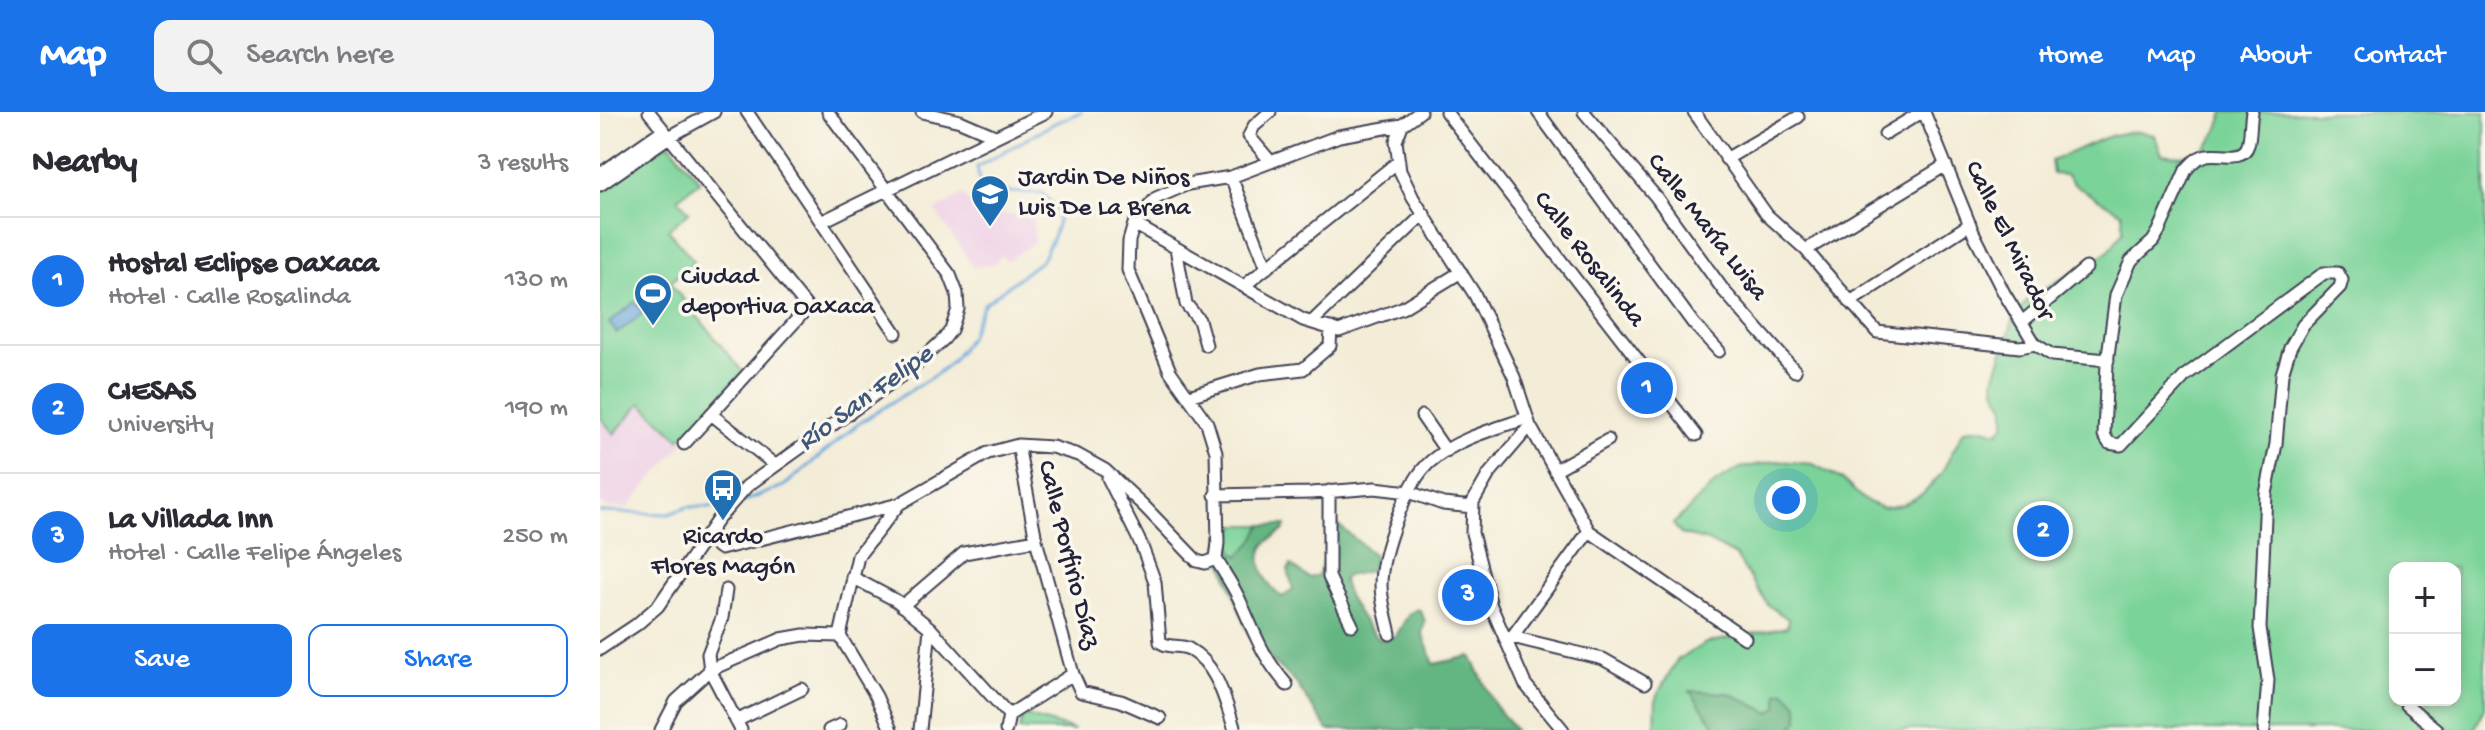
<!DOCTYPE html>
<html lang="en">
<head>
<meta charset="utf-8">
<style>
  body { margin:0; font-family:"Gochi Hand",sans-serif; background:#f2f2f3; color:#2b2b33 }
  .controls { position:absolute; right:24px; bottom:24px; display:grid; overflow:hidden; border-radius:16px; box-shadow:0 4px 12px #0003 }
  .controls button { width:72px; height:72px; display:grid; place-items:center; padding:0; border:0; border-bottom:2px solid #e1e1e2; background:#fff; color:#2b2b33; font:40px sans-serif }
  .you { position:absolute; left:1186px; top:388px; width:28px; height:28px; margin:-20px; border:6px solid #fff; border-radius:50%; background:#1a73e8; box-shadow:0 0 0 12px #1a73e833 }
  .badge { display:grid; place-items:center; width:52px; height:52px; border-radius:50%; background:#1a73e8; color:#fff; font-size:26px; font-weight:700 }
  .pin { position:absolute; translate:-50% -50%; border:4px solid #fff; box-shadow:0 2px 8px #0006 }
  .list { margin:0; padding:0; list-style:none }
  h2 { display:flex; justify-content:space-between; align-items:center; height:104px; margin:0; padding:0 32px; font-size:34px }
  h2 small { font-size:26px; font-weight:400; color:#7c7c81 }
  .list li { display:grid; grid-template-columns:52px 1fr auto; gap:24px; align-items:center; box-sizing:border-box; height:128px; padding:0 32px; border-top:2px solid #e1e1e2 }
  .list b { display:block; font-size:30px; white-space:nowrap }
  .list p { margin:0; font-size:26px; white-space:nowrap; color:#7c7c81 }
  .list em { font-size:26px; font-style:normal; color:#7c7c81 }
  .actions { display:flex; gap:16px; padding:24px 32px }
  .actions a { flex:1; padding:18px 0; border:2px solid #1a73e8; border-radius:16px; text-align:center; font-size:28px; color:#1a73e8 }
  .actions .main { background:#1a73e8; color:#fff }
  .icon { flex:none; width:44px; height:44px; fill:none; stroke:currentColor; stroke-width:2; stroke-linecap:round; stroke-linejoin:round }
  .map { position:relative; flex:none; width:1885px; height:618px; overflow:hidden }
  header { display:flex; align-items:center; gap:48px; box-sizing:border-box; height:112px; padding:0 40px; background:#1a73e8; color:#fff }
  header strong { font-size:38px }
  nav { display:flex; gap:44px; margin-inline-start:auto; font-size:28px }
  .search { width:560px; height:72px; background:#f2f2f3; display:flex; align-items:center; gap:20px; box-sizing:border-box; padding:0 28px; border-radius:16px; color:#7c7c81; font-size:30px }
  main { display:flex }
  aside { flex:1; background:#fff }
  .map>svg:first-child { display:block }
  .built { fill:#eed0e7 }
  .green { fill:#7ad399; stroke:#4e7a6a; stroke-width:2; fill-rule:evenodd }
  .forest { fill:#63b581; stroke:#426c5e; stroke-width:2 }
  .water { fill:#68a7db; stroke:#45648b; stroke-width:2 }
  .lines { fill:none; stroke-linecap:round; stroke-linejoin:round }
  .stream { stroke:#68a7db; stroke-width:3 }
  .minor-casing { stroke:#414052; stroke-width:15 }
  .minor { stroke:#fff; stroke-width:11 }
  .labels { text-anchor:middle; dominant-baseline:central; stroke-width:7; stroke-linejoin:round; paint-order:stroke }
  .poi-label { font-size:26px; fill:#22223b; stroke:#fbf7ec; text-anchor:start }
  .street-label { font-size:26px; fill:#22223b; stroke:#fbf7ec }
  .water-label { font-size:28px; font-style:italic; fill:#3e577b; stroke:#fbf7ec }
</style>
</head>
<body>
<header>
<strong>Map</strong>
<div class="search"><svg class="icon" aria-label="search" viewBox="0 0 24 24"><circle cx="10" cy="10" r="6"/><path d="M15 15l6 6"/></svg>Search here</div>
<nav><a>Home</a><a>Map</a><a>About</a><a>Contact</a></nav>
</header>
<main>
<aside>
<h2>Nearby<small>3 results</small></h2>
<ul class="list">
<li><span class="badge">1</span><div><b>Hostal Eclipse Oaxaca</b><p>Hotel · Calle Rosalinda</p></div><em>130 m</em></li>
<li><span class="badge">2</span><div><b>CIESAS</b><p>University</p></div><em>190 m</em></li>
<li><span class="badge">3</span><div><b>La Villada Inn</b><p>Hotel · Calle Felipe Ángeles</p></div><em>250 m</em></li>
</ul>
<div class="actions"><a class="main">Save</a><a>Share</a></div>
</aside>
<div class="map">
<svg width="1885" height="618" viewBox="0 0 1885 618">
  <rect width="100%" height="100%" fill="#fbf7ec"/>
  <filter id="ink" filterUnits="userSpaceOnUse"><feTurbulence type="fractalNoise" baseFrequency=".0125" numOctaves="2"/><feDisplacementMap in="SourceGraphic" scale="16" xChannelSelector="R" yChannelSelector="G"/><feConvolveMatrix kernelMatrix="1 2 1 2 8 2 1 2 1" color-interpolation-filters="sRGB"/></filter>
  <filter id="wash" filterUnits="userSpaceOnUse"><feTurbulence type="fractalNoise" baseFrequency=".006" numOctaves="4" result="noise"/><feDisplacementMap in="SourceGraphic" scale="32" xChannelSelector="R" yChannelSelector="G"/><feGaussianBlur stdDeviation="1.8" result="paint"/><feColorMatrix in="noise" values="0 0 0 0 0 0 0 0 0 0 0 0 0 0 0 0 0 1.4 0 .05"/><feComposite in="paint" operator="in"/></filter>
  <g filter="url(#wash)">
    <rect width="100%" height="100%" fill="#f3ecd7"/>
    <path class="built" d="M363 83 380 102 432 103 435 129 407 149 402 143 393 152 374 155 335 99Z
      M41 291 84 330 27 396H7L0 392V305L13 322Z"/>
    <path class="green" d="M1624 0H1885V596L1874 618H1055L1056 585 1077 548 1106 531 1187 515 1188 507 1168 493 1136 444 1108 429 1081 422 1073 412 1116 370 1140 356 1178 349 1213 352 1243 368 1264 388 1282 396 1302 393 1323 382 1341 362 1364 318 1383 316 1398 320 1405 312V295L1396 279 1394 267 1414 205 1430 185 1509 139 1523 119 1522 101 1476 74 1466 63 1453 62 1451 49C1484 37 1519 11 1554 23L1562 42C1602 49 1612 36 1624 0ZM1795 456H1855V588H1795Z
      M69 31 100 69 78 86 89 100 68 118 94 149 70 171 143 260 80 327 41 291 14 322 0 305V80L14 66Z
      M636 413H662L652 431 639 444 634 441 627 424H630Z
      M423 603 475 618H419Z"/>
    <path class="forest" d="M736 411 773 442 775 447 770 459 746 464 743 468C745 483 768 520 781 528L795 525 809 502 817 497 820 498 825 509 822 521 834 552 871 544 895 593 915 618H728L695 570 655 532 648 521 618 438 622 419 629 427 634 441 639 444 652 431 662 413H686L684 418C677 424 669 426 664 434 654 450 668 478 683 485L693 477 688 458 691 453 709 466 718 463 725 445 731 412Z
      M1090 579 1129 581 1170 601 1178 595V581L1185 579 1198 593 1199 607 1191 618H1118Z"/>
    <path class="water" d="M35 190 43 201 17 221 9 211Z"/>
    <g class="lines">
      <path class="stream" d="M135 393 184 374 258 312 338 261 353 248 369 226 384 192 442 148 453 125 458 110V98L442 81 396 80 380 71 377 55 453 12 481 0
        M0 400 69 402 88 395H124"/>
    </g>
  </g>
  <g filter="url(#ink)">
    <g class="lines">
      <defs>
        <path id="minor" d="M49 0 206 194 201 203 84 332
          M147 0 296 221
          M322 0 360 9 395 24
          M670 0 654 14 649 24 671 50
          M846 0 1096 323
          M938 0 1093 211 1119 239
          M984 0 1056 85 1124 179 1195 259
          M1094 0 1167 103 1206 138 1277 220 1420 235 1435 232
          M1324 0 1372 118 1404 181 1435 232 1452 243 1508 248
          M1652 0C1650 10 1651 23 1648 33 1643 50 1619 40 1607 43 1597 45 1592 51 1586 58L1559 119 1553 129 1531 149 1516 183 1507 251 1504 323 1509 331 1521 333 1586 263 1724 161H1738L1742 168 1740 175 1703 213 1690 236 1682 262 1676 332 1666 382 1660 516 1668 568 1664 618
          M802 13 796 29 800 59 813 86 875 183 914 265 930 314 989 419 1145 526
          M1285 22 1322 0
          M1126 47 1198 5
          M0 62 63 18
          M631 65 667 156
          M0 73 69 25 114 0
          M221 110 446 0
          M534 112 703 208 739 219 802 196 861 160
          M576 136 586 192 599 208 606 233
          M1206 138 1346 53
          M644 174 799 49
          M1250 190 1370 112
          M712 210 824 102
          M1422 210 1486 156
          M589 284 660 262 703 257 730 234 731 216
          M111 302 175 353
          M822 304 846 339
          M930 314 889 362 873 390 872 421 891 494 925 572 963 618
          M418 333 436 428 473 562 481 580 521 589 560 606
          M955 358 1008 328
          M508 366 541 432 555 470 560 530C570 537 579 532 589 537 618 553 625 589 635 618
          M729 379V465L752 513
          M615 383 711 381 775 376 809 380 843 392 873 395
          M106 426 121 437 299 392 388 341 418 333 452 335 478 343 505 358 543 393 597 449 605 451 616 447 618 431 616 340 607 311 570 259 528 158 529 129 534 112 556 86 588 72 631 65 739 24 802 13 820 0
          M616 447C624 461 635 476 641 491 656 524 662 544 687 573
          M252 465 297 489 330 516 409 603
          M126 478 122 506 108 542 110 558 141 618
          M302 494 364 441 436 428
          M790 522C787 507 781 489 781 473 781 441 806 370 831 349 858 326 895 317 927 306
          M240 524 258 444 299 392
          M240 524 276 584 291 618
          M912 525 1003 547 1045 571
          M909 529 989 419
          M0 537 36 513 58 494 118 407 147 374 312 256 344 227 351 218 358 197 357 181 350 163 228 0
          M1807 593 1837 618
          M409 603 473 562
          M136 609 202 577
          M61 618 76 589 110 558 181 527 204 523 240 524
          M229 618 240 613
          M320 618 330 516
          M406 618 409 603"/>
      </defs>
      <use href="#minor" class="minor-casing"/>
      <use href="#minor" class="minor"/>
    </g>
  </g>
  <defs>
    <symbol id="school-pin" viewBox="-11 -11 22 30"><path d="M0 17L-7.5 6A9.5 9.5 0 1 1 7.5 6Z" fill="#1f6fb2" stroke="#fbf7ec"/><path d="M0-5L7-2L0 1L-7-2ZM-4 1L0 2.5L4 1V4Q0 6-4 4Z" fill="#fff"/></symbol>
    <symbol id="stadium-pin" viewBox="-11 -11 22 30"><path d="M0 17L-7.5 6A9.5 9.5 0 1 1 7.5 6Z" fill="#1f6fb2" stroke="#fbf7ec"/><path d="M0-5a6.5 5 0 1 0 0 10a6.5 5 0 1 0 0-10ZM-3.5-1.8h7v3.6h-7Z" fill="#fff"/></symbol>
    <symbol id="bus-pin" viewBox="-11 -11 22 30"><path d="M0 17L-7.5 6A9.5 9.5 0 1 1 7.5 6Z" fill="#1f6fb2" stroke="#fbf7ec"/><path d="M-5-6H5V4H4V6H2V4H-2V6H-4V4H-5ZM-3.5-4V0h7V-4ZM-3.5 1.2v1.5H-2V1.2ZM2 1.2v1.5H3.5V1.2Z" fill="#fff"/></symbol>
  </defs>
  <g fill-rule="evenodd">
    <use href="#school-pin" x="368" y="60" width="44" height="60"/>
    <use href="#stadium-pin" x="31" y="159" width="44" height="60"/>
    <use href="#bus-pin" x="101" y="354" width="44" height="60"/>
  </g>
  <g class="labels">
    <g class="poi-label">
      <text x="418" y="67">Jardin De Niños<tspan x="418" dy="30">Luis De La Brena</tspan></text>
      <text x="81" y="166">Ciudad<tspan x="81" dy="30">deportiva Oaxaca</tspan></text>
      <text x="123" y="426" text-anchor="middle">Ricardo<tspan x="123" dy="30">Flores Magón</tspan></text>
    </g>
    <g class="street-label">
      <text transform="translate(1106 116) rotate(52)">Calle María Luisa</text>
      <text transform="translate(1408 129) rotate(64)">Calle El Mirador</text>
      <text transform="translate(988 148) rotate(52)">Calle Rosalinda</text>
      <text transform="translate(467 443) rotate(76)">Calle Porfirio Díaz</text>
    </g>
    <g class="water-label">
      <text transform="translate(266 287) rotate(-36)">Río San Felipe</text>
    </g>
  </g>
</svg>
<div class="controls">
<button>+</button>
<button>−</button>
</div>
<div class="you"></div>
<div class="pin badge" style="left:1047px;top:276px">1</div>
<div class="pin badge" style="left:1443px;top:419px">2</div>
<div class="pin badge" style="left:868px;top:483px">3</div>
</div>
</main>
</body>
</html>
